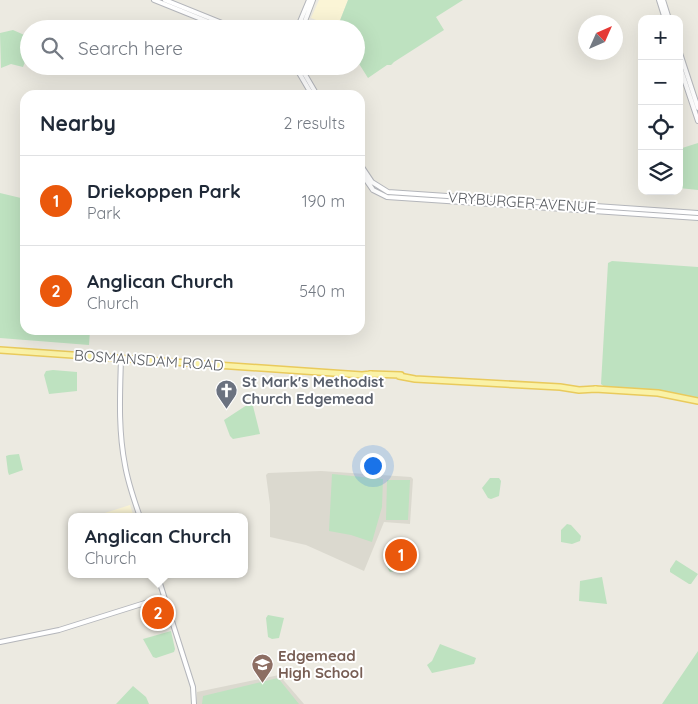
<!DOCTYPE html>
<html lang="en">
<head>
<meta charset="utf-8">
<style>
  body { margin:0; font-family:Quicksand,sans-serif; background:#f6f6f7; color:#1f2937 }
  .controls { position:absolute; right:15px; top:15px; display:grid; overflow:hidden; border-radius:10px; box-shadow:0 5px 20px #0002 }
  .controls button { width:45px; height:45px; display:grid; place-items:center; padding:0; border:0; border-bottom:1px solid #e0e1e3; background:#fff; color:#1f2937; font:25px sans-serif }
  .compass { position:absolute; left:578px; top:15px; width:45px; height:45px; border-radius:50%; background:#fff; box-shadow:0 5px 20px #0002; rotate:45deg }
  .you { position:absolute; left:372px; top:465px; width:18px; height:18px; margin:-12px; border:4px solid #fff; border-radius:50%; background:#1a73e8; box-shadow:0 0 0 8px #1a73e833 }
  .badge { display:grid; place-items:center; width:32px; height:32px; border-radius:50%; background:#ea580c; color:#fff; font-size:16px; font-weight:700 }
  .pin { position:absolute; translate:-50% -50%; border:2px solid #fff; box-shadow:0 1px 5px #0006 }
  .popup { position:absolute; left:68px; top:513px; width:180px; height:65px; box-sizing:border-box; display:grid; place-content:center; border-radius:10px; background:#fff; filter:drop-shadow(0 1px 4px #0005); font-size:16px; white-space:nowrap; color:#747a83 }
  .popup b { font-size:19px; color:#1f2937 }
  .popup::after { content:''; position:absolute; left:50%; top:100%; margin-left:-10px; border:10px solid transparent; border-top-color:#fff }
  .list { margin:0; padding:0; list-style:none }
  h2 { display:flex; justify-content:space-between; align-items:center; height:65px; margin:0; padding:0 20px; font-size:21px }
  h2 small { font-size:16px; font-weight:400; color:#747a83 }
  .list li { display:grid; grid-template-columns:32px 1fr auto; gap:15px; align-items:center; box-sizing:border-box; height:90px; padding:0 20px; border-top:1px solid #e0e1e3 }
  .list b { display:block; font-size:19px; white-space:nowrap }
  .list p { margin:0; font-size:16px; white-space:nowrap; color:#747a83 }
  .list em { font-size:16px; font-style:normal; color:#747a83 }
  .icon { flex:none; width:28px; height:28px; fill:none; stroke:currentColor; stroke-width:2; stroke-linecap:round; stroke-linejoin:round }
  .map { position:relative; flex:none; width:698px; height:704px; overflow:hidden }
  .search { position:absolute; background:#fff; box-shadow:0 5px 20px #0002; left:20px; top:20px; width:345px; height:55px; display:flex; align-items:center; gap:12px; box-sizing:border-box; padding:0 18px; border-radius:28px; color:#747a83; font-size:19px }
  .panel { position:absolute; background:#fff; box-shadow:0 5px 20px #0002; left:20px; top:90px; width:345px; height:245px; border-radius:15px }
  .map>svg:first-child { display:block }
  .commercial { fill:#fbf5d6 }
  .education { fill:#dbd9cf }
  .green { fill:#bee2c0 }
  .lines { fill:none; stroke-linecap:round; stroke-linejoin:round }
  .minor-casing { stroke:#b4b6bb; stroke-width:6 }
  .major-casing { stroke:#e9ca5c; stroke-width:8 }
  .minor { stroke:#fff; stroke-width:4 }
  .major { stroke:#faf2a7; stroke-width:5 }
  .labels { text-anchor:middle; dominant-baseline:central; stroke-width:4; stroke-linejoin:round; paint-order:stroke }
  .street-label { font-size:15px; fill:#595c61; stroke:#fff }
  .worship-label { font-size:15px; font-weight:bold; fill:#5b616d; stroke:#fff; text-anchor:start }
  .education-label { font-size:15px; font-weight:bold; fill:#785e54; stroke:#fff; text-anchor:start }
</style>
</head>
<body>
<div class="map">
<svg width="698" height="704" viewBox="0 0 698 704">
  <rect width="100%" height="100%" fill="#eceae1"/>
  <path class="commercial" d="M319 0H348L337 28 311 18Z
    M130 505 134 517H92Z"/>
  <path class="education" d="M321 471 411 477 413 479 410 524 384 522 364 571 306 545 270 537V505L266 475 268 473Z
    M279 675 304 704H197V692Z"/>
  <path class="green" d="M348 0H463L436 17 444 30 394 62 391 65H387L368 78 356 59V29L337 28Z
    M13 30 29 37V52L23 67 11 64 1 68 0 33Z
    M698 143V190L679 188V149Z
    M0 193 25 199V330H90L89 345 0 338Z
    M612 261 698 267V399L666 392 606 388 601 384 608 263Z
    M53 370 77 372V391L49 394 44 375 46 371Z
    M250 403 253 406 260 434 233 439 230 436 224 420Z
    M19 454 23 470 9 475 8 472 6 456 9 455Z
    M332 474 383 479 382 507 372 542 351 535 329 531Z
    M490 478H499L501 481 499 496 491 499 488 498 482 488Z
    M387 480H410L408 520H386Z
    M567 524 571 525 581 536 580 541 572 544 561 542V530Z
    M402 543 410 546 413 568 390 572C384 565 389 556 392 548H398Z
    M676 560 698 574 691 584H689L670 572V569Z
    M602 577 607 604 579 601 580 581Z
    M268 615 284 618 279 638 272 639 268 637 266 618Z
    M171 631 175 649 174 652 156 658 153 657 143 639Z
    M440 644 476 658 474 664 432 673 427 665 432 661Z
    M698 651V704H662Z
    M278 678 299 704H202L203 696Z
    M133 686 146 697 149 704H116Z"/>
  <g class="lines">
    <defs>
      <path id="minor" d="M154 0 226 29
        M165 0 237 29
        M659 0 665 19
        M663 0 669 19
        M297 29 309 0
        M302 29 313 0
        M679 50 698 108
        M679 64 698 121
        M295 66 312 95
        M300 66 317 95
        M360 164 372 182 388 192 698 213
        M360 171 373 190 387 197 698 218
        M121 358C120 394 118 429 125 465 128 483 134 500 140 517
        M157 574 193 687 194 704
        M0 642 59 630 164 597"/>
      <path id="major" d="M0 350 362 375 371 374
        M370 374 401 375
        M399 376 415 379 560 387 579 390 596 389
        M595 389 658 393 698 401"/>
    </defs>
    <use href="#minor" class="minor-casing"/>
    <use href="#major" class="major-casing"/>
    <use href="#minor" class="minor"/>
    <use href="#major" class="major"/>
  </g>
  <defs>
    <symbol id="church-pin" viewBox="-11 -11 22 30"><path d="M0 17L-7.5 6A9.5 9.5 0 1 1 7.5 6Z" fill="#6b7280" stroke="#fff"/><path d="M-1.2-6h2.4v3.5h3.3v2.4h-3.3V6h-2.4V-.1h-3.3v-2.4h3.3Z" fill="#fff"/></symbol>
    <symbol id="school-pin" viewBox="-11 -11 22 30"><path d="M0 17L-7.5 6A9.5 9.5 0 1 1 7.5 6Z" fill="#8d6e63" stroke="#fff"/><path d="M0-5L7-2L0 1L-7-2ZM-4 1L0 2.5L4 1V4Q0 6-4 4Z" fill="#fff"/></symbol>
  </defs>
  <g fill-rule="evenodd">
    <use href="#church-pin" x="214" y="378" width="25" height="34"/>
    <use href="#school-pin" x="250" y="652" width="25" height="34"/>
  </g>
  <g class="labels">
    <g class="street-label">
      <text transform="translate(522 202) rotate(4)">VRYBURGER AVENUE</text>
      <text transform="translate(149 360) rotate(4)">BOSMANSDAM ROAD</text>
    </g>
    <g class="worship-label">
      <text x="242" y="381">St Mark's Methodist<tspan x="242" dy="17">Church Edgemead</tspan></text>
    </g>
    <g class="education-label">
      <text x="278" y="655">Edgemead<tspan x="278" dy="17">High School</tspan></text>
    </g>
  </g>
</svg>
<div class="controls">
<button>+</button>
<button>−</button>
<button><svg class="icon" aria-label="locate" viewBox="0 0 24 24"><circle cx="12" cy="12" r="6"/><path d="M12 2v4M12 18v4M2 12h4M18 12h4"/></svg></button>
<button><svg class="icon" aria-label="layers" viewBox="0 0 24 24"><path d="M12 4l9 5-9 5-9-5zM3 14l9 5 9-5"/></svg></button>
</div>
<svg class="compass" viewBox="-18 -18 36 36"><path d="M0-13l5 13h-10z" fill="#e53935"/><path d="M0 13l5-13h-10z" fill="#747a83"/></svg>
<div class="you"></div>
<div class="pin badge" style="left:401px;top:555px">1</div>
<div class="pin badge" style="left:158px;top:613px">2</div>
<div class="popup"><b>Anglican Church</b>Church</div>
<div class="search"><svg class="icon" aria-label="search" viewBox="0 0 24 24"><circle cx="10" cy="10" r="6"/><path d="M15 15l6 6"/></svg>Search here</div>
<section class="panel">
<h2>Nearby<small>2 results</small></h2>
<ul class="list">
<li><span class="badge">1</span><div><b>Driekoppen Park</b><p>Park</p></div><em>190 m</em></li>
<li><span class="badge">2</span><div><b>Anglican Church</b><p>Church</p></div><em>540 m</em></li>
</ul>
</section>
</div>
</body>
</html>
